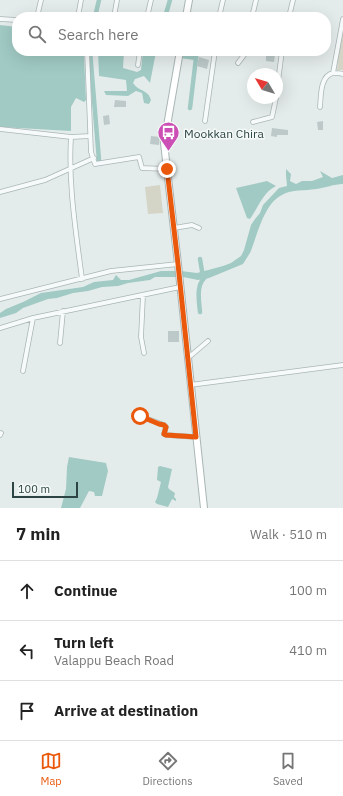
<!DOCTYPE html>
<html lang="en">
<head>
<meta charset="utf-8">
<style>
  body { margin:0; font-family:"IBM Plex Sans",sans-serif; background:#f6f6f6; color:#222 }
  .compass { position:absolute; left:247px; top:68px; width:36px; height:36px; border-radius:50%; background:#fff; box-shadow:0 4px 16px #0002; rotate:308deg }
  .scale { position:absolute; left:12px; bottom:10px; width:66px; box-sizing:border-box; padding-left:4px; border:2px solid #2c4443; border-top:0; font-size:11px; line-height:14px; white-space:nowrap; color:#2c4443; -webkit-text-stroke:3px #f4f9f8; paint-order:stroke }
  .stop { position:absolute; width:12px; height:12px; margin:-9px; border:3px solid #ea580c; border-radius:50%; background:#fff }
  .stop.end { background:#ea580c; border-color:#fff; box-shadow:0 1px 4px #0008 }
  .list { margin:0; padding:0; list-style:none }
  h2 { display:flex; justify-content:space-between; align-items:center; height:52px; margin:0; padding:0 16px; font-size:17px }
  h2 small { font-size:13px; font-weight:400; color:#767676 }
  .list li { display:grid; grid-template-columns:26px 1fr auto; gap:12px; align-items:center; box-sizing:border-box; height:60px; padding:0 16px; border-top:1px solid #e0e0e0 }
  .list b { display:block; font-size:15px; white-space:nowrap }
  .list p { margin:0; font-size:13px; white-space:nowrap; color:#767676 }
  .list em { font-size:13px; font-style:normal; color:#767676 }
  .icon { flex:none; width:22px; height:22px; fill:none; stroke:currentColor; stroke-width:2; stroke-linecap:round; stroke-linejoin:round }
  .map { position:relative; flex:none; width:343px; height:508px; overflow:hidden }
  .search { position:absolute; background:#fff; box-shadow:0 4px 16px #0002; left:12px; right:12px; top:12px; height:44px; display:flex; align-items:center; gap:10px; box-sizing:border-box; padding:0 14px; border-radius:16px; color:#767676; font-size:15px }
  .sheet { height:232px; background:#fff }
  nav { display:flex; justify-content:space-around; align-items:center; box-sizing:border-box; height:56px; border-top:1px solid #e0e0e0; background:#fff; font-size:11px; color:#767676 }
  nav a { display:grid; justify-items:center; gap:2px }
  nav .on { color:#ea580c }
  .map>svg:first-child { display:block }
  .green { fill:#d4d5c6 }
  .water { fill:#a1cac4 }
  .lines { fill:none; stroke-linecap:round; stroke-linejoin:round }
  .canal { stroke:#a1cac4; stroke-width:4.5 }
  .building { fill:#bcc9c8 }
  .minor-casing { stroke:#a9b6b5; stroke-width:5.5 }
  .secondary-casing { stroke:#a9b6b5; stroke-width:8 }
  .minor { stroke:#f7fafa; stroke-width:4 }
  .secondary { stroke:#fff; stroke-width:6 }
  .route { stroke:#ea580c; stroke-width:5 }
  .labels { text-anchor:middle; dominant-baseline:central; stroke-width:3; stroke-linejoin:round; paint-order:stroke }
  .poi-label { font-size:12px; fill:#2c4443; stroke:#f4f9f8; text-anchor:start }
</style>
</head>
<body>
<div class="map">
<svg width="343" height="508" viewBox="0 0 343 508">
  <rect width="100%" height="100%" fill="#e4eceb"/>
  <path class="green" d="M343 22V70H337L341 25Z
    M160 185 163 213 148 214 145 187Z"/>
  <path class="water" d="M0 25 17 27V51H66L67 54 84 56 86 100 84 102 76 98 71 107V131L0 127Z
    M98 51H124L123 68 137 72 141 70 143 51 156 52 150 83 144 76 135 79 133 83C139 92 148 89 151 100L149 104 144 103 142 93 136 91 128 96 106 95 104 91H127L126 80 99 76Z
    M286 169 291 174 290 181 296 184 302 181H312L323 177 320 171 332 178 343 175V184C334 184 325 188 316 189 305 191 292 189 282 195 265 203 258 232 252 248 250 254 246 259 243 264L209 278 198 280 183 277H155L150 280 128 283 118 286 102 287 88 291 73 293 57 298 48 299 23 308 16 313 0 318V313L6 309 23 302 41 293 83 287 94 282 113 280 116 275 121 280H129L161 271H181L197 273 223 266 231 263 241 256 244 250 251 225 255 219 260 213 263 205 279 188 287 186 286 175Z
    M267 181 276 186C263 192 258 208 250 219L247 218 236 188Z
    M69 457 106 463 108 471 102 496H95L94 492 89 491 80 508H61L66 489 67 467Z
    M160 466 172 469 168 487 169 489 175 493 174 497 176 499V501L172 499 168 507 157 504 155 502 157 498 161 482 157 480 158 467Z"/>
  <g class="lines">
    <path class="canal" d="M95 17 99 0
      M165 17 170 0
      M90 51 99 160
      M182 56 196 58 190 108
      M196 58 197 51
      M200 259 203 277
      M200 312C199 301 195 282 208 275"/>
  </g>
  <path class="building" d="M266 54 275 55 274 62 266 61Z
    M199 57 209 60 207 69 197 66Z
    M115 100 126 101V107H114Z
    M109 115 110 124 104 125 103 116Z
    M323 121V130H318L317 122Z
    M272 128 288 130V135H277V137L271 136Z
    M151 136 160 137 159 145 150 144Z
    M168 331H179V342H168Z"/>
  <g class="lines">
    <defs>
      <path id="minor" d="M37 17 41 0
        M78 17 81 0
        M114 17 117 0
        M147 17 151 0
        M219 17 223 0
        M252 17 256 0
        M289 17 293 0
        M0 19 17 20
        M87 51 91 152 95 164 139 157 142 168 167 169
        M238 63 244 55 245 51
        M138 65 140 51
        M333 73 343 19
        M277 89 282 51
        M320 107C321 96 320 76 333 73 336 73 340 73 343 74
        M205 121 215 51
        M253 122 272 117 276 98
        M0 129 71 137C68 184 76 232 82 279
        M71 137 90 136
        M0 192 45 180 94 158
        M174 228 192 225 199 228
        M143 295 141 337 144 353
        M0 299 111 271 178 264
        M0 328 33 318 180 287
        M60 343 63 311
        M188 358 208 341
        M23 371 33 318
        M190 385 343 365
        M140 416 164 425 166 427 164 434 166 435 196 437
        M0 435 1 433"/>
      <path id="secondary" d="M186 17 189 0
        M180 51 164 143 178 264 204 508"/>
    </defs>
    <use href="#minor" class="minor-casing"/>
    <use href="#secondary" class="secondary-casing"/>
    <use href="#minor" class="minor"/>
    <use href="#secondary" class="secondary"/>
  </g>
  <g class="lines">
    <path class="route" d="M140 416 159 424 164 425 166 427 164 434 166 435 196 437 178 264 167 169"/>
  </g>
  <defs>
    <symbol id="bus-pin" viewBox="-11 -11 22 30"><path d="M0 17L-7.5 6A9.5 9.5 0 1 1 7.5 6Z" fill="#cb4fb4" stroke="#f4f9f8"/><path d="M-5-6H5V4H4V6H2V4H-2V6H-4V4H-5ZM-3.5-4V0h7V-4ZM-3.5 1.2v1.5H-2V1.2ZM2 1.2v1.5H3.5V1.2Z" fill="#fff"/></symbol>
  </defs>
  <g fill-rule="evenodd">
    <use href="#bus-pin" x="156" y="120" width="25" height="34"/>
  </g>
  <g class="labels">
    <g class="poi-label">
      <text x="184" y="133">Mookkan Chira</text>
    </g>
  </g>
</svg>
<svg class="compass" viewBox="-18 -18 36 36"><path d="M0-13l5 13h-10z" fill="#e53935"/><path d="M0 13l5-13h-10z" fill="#767676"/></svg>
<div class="scale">100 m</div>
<div class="stop" style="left:140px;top:416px"></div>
<div class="stop end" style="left:167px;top:169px"></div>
<div class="search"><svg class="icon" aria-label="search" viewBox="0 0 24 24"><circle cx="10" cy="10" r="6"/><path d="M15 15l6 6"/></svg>Search here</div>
</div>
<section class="sheet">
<h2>7 min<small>Walk · 510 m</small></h2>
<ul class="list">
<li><svg class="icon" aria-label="ahead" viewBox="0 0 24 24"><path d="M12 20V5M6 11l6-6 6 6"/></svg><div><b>Continue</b></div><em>100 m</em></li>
<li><svg class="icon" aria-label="left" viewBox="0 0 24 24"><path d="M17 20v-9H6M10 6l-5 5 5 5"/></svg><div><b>Turn left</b><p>Valappu Beach Road</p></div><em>410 m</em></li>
<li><svg class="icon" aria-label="arrive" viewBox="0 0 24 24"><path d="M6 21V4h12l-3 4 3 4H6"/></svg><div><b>Arrive at destination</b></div></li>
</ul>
</section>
<nav>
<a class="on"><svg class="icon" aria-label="map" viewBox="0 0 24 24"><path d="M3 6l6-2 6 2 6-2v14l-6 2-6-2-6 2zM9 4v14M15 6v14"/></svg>Map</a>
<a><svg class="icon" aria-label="directions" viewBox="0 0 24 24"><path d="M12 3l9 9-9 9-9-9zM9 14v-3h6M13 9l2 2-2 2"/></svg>Directions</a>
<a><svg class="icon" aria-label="saved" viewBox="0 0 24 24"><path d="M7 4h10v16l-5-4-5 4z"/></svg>Saved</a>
</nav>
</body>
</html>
